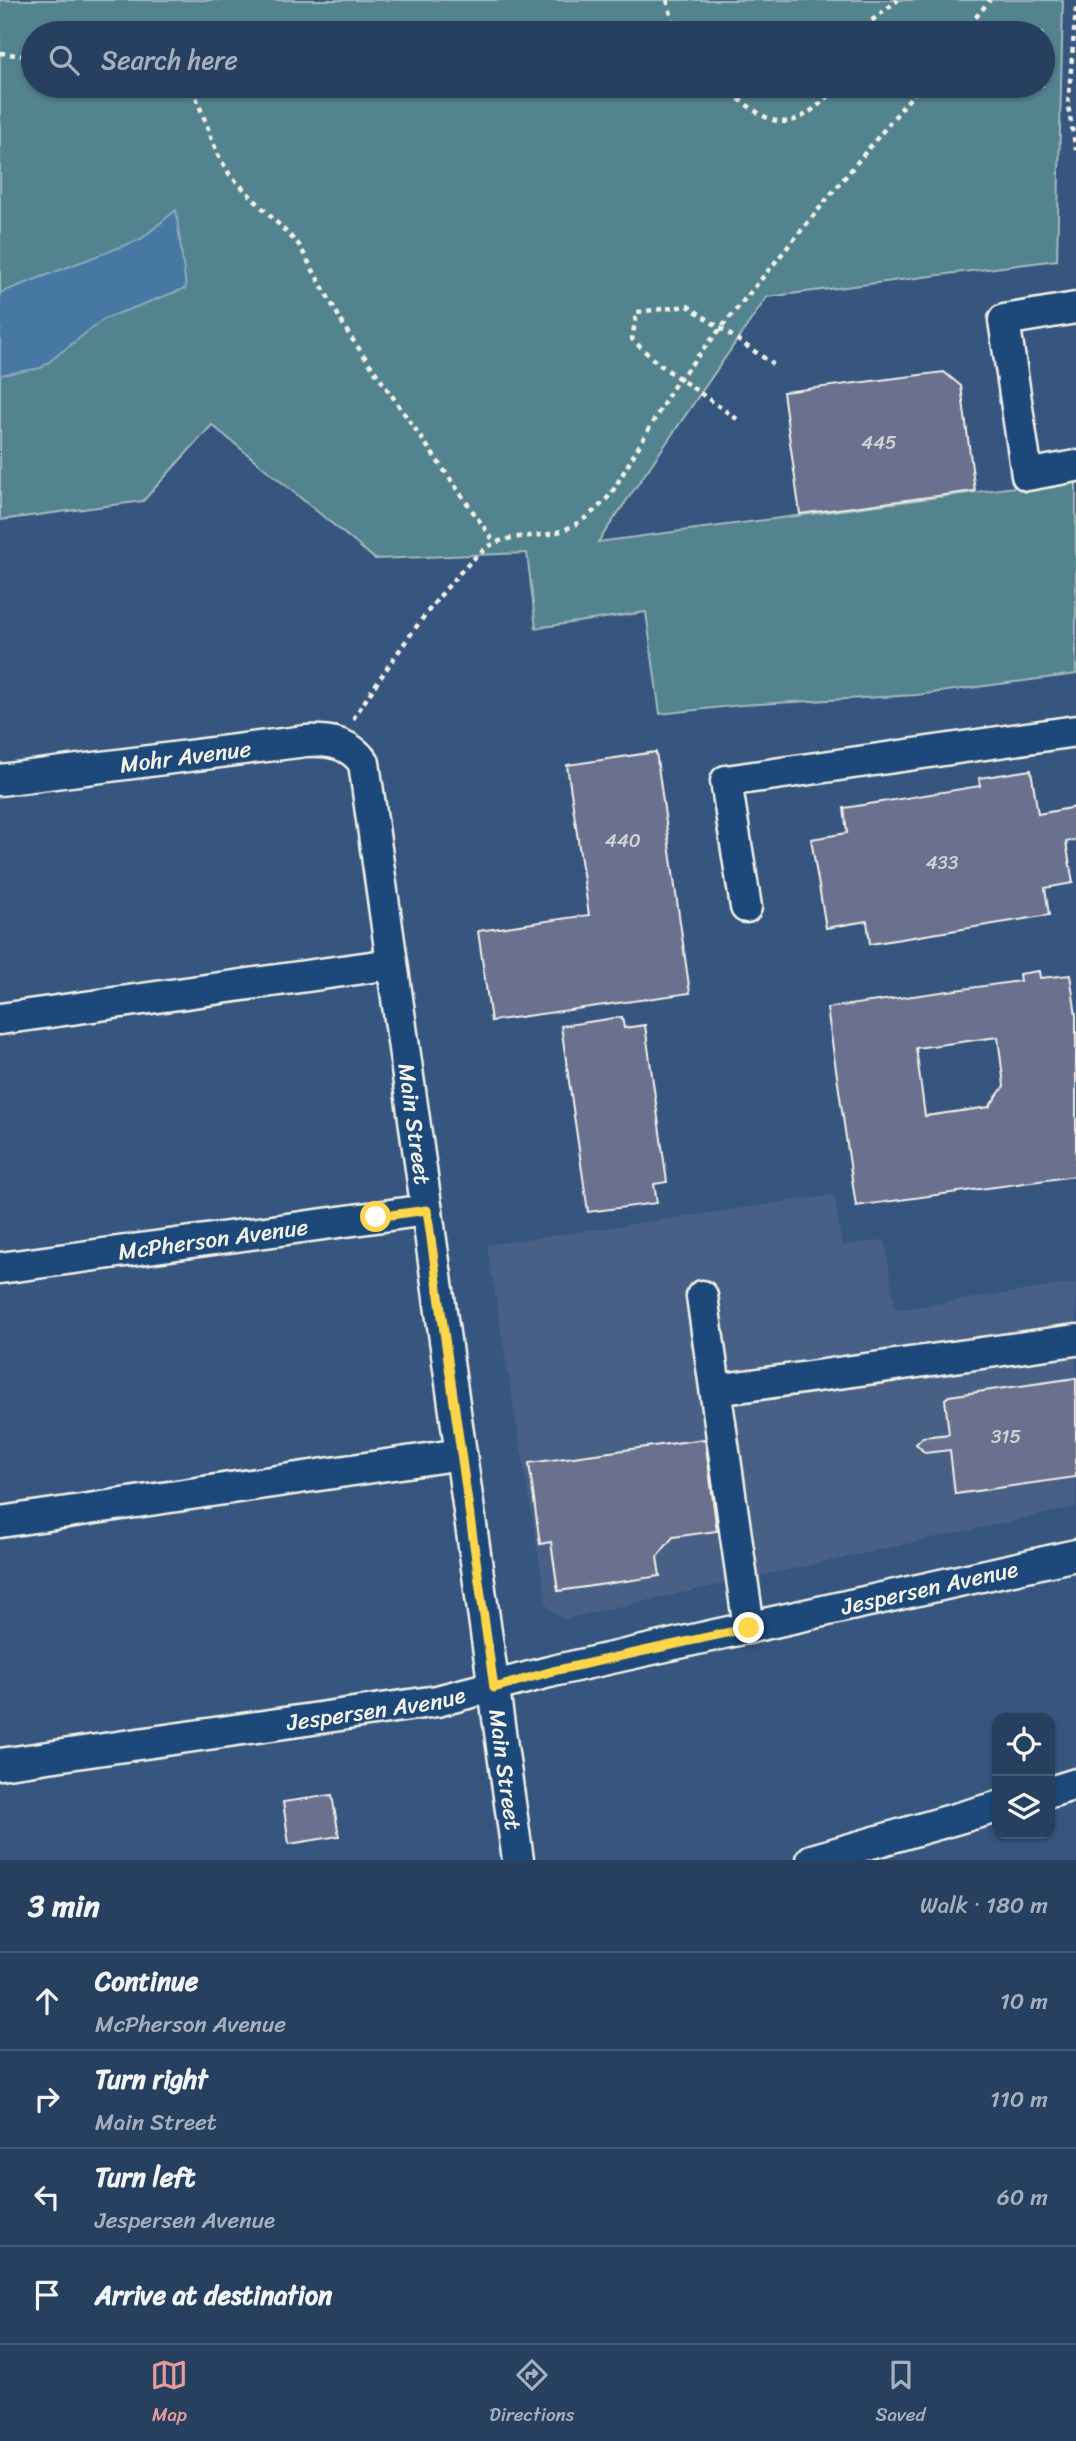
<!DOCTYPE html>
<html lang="en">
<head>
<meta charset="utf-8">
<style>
  body { margin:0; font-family:Sriracha,sans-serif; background:#304766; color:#f1f3f6 }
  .controls { position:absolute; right:21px; bottom:21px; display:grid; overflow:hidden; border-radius:14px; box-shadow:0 2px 5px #0004 }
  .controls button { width:63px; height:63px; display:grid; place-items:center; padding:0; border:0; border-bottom:2px solid #445975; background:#284060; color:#f1f3f6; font:35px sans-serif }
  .stop { position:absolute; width:21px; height:21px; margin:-16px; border:5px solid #ffd54a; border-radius:50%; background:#fff }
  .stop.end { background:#ffd54a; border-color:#fff; box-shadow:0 2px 7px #0008 }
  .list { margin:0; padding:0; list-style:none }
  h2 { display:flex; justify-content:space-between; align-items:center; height:91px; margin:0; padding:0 28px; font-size:30px }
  h2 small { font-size:23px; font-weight:400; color:#a5afbd }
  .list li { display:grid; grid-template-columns:46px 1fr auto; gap:21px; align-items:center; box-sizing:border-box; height:98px; padding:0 28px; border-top:2px solid #445975 }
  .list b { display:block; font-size:26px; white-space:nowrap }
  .list p { margin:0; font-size:23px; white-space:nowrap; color:#a5afbd }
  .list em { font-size:23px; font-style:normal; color:#a5afbd }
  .icon { flex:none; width:38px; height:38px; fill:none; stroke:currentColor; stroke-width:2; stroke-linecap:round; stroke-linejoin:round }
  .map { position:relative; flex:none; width:1076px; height:1860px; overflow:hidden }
  .search { position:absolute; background:#284060; box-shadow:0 2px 5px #0004; left:21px; right:21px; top:21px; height:77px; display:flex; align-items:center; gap:18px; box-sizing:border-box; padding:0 24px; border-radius:38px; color:#a5afbd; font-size:26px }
  .sheet { height:483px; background:#284060 }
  nav { display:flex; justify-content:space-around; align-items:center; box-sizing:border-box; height:98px; border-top:2px solid #445975; background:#284060; font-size:19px; color:#a5afbd }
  nav a { display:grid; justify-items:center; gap:4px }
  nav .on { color:#e69b98 }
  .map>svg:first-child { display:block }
  .built { fill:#496186 }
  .green { fill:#53838e; stroke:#a4babb; stroke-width:2; fill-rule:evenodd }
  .water { fill:#4678a3; stroke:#8ca8bf; stroke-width:2 }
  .building { fill:#6a718f; stroke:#f4f1e8; stroke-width:2; fill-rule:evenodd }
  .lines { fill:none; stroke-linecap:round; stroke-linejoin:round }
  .minor-casing { stroke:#f4f1e8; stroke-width:35 }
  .path { stroke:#f4f1e8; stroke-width:4.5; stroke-dasharray:5 5; stroke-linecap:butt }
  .minor { stroke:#1f4a7a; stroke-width:30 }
  .route { stroke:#ffd54a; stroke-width:9 }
  .labels { text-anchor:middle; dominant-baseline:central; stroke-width:5; stroke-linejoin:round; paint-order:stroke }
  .number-label { font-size:19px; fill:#d2d1d2 }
  .street-label { font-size:23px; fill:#f4f1e8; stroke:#1f4a7a }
</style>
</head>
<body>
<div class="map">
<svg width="1076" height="1860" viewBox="0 0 1076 1860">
  <rect width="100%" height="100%" fill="#365680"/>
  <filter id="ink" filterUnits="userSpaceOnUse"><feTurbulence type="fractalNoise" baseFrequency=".0143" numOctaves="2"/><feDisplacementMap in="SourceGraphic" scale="14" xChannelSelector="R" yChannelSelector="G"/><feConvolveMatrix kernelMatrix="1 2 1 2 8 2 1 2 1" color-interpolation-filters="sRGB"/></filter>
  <g filter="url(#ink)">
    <path class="built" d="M834 1195 842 1246 885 1240 895 1310 1076 1283V1507L563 1619 547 1606 487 1245Z"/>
    <path class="green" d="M0 0H1063L1057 260 767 297 598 542 1076 479V674L917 695 741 705 660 714 646 612 536 628 527 553 375 559 212 425 143 501 0 520ZM33 33H1043V86H33Z"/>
    <path class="water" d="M176 210 186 288 104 319 41 368 0 375V293L141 239Z"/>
    <path class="building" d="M944 372 961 386 975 491 800 514 783 392Z
      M656 752 690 993 491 1021 478 931 589 915 567 765Z
      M1031 770 1038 814 1076 807V840L1066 842 1073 883 1045 888 1049 915 870 944 867 921 826 928 811 839 847 833 844 808 980 786 979 778Z
      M1039 971 1040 978 1070 975 1076 1015V1176L856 1206 827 1008 1020 981 1019 974ZM998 1037 1004 1086 989 1107 925 1116 916 1048Z
      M622 1017 624 1028 645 1025 667 1182 654 1184 657 1203 588 1212 561 1026Z
      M1076 1378V1477L955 1494 950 1450 925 1453 916 1444 923 1437 949 1434 945 1399 949 1396Z
      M705 1439 717 1531 673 1537 657 1557 660 1576 558 1591 551 1542 540 1544 529 1463Z
      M332 1795 339 1836 289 1844 283 1802Z"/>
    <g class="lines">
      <defs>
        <g id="minor">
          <path d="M1076 308 1004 320 1027 475 1076 466"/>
          <path id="s1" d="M0 780 306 741C330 740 350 743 364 763L518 1860"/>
          <path d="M746 907 726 781 1076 731"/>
          <path d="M0 1019 392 964"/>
          <path id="s2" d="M0 1268 427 1210"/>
          <path d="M702 1296 749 1628"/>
          <path d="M716 1390 1076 1340"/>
          <path d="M0 1522 461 1454"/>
          <path id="s3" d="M0 1764 437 1701 553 1671 1076 1555"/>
          <path d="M1050 1792 1076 1784"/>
          <path d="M812 1860 997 1807"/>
        </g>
      </defs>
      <use href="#minor" class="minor-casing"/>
      <path class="path" d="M667 0 676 33
        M1076 8 1068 106 1076 150
        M856 33 898 0
        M963 33 990 0
        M0 53 33 57
        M180 86 196 97 218 155 230 175 299 245 348 333 495 543
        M723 86C776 129 787 138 839 86
        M737 419 656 362 632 339 637 312 688 306 773 364
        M353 719C380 678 453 566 493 544 510 535 531 537 550 534 575 529 595 512 611 494L675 384 920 86"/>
      <use href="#minor" class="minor"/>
    </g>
  </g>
  <g class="lines" filter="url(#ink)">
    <path class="route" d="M376 1217 427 1210 494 1688 553 1671 749 1628"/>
  </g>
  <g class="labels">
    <g class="number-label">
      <text x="879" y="442">445</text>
      <text x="623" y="840">440</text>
      <text x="942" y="862">433</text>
      <text x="1006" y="1436">315</text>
    </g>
    <g class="street-label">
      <text stroke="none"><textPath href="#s1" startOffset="187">Mohr Avenue</textPath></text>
      <text stroke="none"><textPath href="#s1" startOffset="738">Main Street</textPath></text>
      <text stroke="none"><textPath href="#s2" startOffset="215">McPherson Avenue</textPath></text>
      <text stroke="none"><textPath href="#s3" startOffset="947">Jespersen Avenue</textPath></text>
      <text stroke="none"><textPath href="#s3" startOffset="380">Jespersen Avenue</textPath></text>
      <text stroke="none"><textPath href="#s1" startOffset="1390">Main Street</textPath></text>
    </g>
  </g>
</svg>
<div class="controls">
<button><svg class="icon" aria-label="locate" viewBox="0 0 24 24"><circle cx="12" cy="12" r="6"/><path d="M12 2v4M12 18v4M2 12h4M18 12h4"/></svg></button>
<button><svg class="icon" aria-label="layers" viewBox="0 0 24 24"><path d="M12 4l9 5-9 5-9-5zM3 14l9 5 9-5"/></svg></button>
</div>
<div class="stop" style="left:376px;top:1217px"></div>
<div class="stop end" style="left:749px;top:1628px"></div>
<div class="search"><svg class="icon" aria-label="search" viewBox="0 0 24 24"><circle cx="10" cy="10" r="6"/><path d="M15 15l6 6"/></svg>Search here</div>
</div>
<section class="sheet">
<h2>3 min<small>Walk · 180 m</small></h2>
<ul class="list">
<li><svg class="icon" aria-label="ahead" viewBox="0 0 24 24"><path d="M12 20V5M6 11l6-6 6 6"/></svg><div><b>Continue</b><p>McPherson Avenue</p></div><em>10 m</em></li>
<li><svg class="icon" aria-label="right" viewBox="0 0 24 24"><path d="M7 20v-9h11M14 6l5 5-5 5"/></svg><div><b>Turn right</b><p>Main Street</p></div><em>110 m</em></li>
<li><svg class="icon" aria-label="left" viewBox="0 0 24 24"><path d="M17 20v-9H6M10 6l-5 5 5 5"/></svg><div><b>Turn left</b><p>Jespersen Avenue</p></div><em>60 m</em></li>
<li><svg class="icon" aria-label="arrive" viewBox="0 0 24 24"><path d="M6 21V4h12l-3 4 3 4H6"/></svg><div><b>Arrive at destination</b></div></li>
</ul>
</section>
<nav>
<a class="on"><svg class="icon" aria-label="map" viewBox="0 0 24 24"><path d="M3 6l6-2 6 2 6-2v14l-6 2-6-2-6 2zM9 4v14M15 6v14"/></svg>Map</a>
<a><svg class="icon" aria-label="directions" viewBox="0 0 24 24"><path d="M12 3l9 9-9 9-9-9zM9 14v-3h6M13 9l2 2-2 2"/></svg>Directions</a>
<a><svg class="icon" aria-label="saved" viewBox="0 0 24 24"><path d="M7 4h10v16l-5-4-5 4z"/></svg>Saved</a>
</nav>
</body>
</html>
